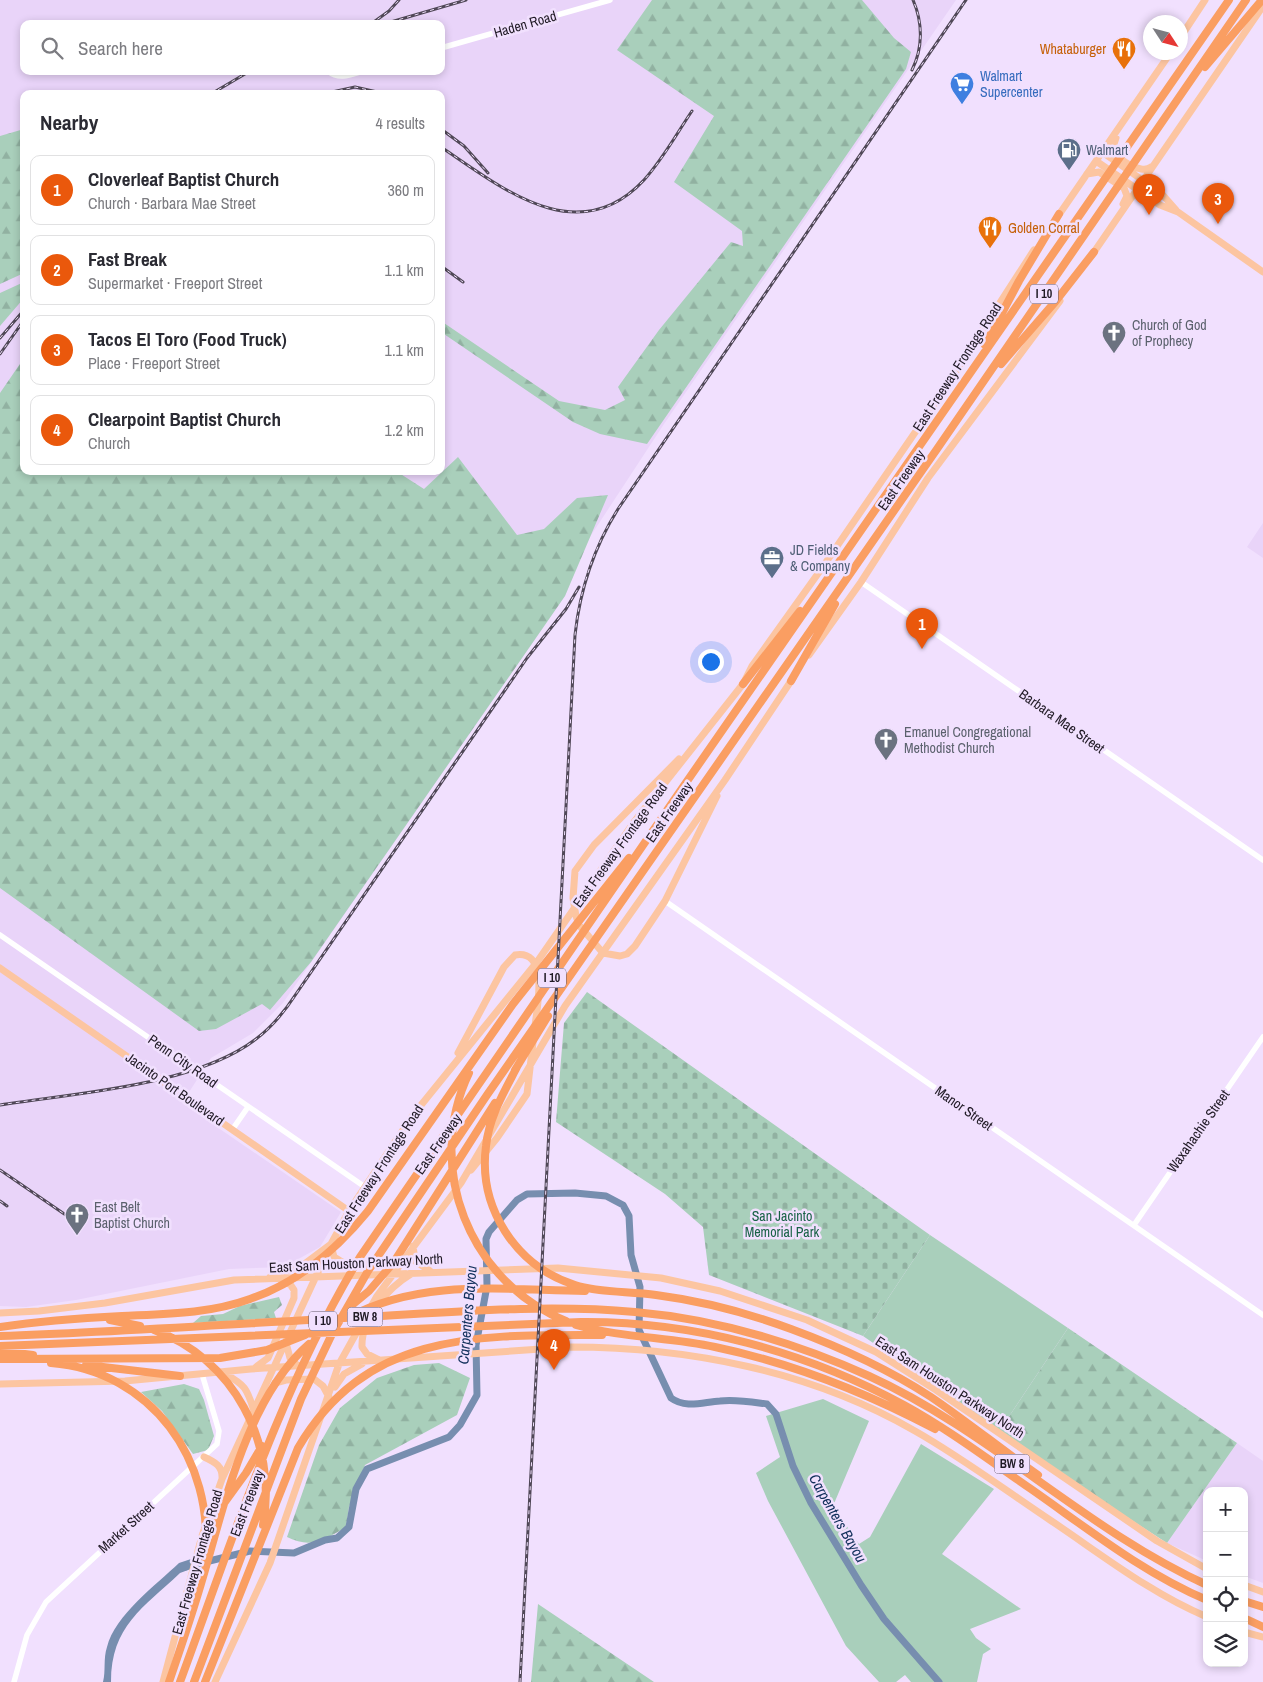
<!DOCTYPE html>
<html lang="en">
<head>
<meta charset="utf-8">
<style>
  body { margin:0; font-family:"Archivo Narrow",sans-serif; background:#f2f2f3; color:#2b2b33 }
  .controls { position:absolute; right:15px; bottom:15px; display:grid; overflow:hidden; border-radius:10px; box-shadow:0 2px 8px #0003 }
  .controls button { width:45px; height:45px; display:grid; place-items:center; padding:0; border:0; border-bottom:1px solid #e1e1e2; background:#fff; color:#2b2b33; font:25px sans-serif }
  .compass { position:absolute; left:1143px; top:15px; width:45px; height:45px; border-radius:50%; background:#fff; box-shadow:0 2px 8px #0003; rotate:126deg }
  .you { position:absolute; left:710px; top:661px; width:18px; height:18px; margin:-12px; border:4px solid #fff; border-radius:50%; background:#1a73e8; box-shadow:0 0 0 8px #1a73e833 }
  .badge { display:grid; place-items:center; width:32px; height:32px; border-radius:50%; background:#ea580c; color:#fff; font-size:16px; font-weight:700 }
  .pin { position:absolute; translate:-50% -41px; filter:drop-shadow(0 1px 2px #0008) }
  .pin::after { content:''; position:absolute; top:26px; width:18px; height:15px; background:inherit; clip-path:polygon(0 0,100% 0,50% 100%) }
  .list { margin:0; padding:0; list-style:none }
  h2 { display:flex; justify-content:space-between; align-items:center; height:65px; margin:0; padding:0 20px; font-size:21px }
  h2 small { font-size:16px; font-weight:400; color:#7c7c81 }
  .list li { display:grid; grid-template-columns:32px 1fr auto; gap:15px; align-items:center; box-sizing:border-box; height:70px; margin:0 10px 10px; padding:0 10px; border:1px solid #e1e1e2; border-radius:10px }
  .list b { display:block; font-size:19px; white-space:nowrap }
  .list p { margin:0; font-size:16px; white-space:nowrap; color:#7c7c81 }
  .list em { font-size:16px; font-style:normal; color:#7c7c81 }
  .icon { flex:none; width:28px; height:28px; fill:none; stroke:currentColor; stroke-width:2; stroke-linecap:round; stroke-linejoin:round }
  .map { position:relative; flex:none; width:1263px; height:1682px; overflow:hidden }
  .search { position:absolute; background:#fff; box-shadow:0 2px 8px #0003; left:20px; top:20px; width:425px; height:55px; display:flex; align-items:center; gap:12px; box-sizing:border-box; padding:0 18px; border-radius:10px; color:#7c7c81; font-size:19px }
  .panel { position:absolute; background:#fff; box-shadow:0 2px 8px #0003; left:20px; top:90px; width:425px; height:385px; border-radius:10px }
  .map>svg:first-child { display:block }
  .built { fill:#e9d4f9; fill-rule:evenodd }
  .green { fill:#a9cfbb }
  .forest { fill:url(#forest-firs) }
  .cemetery { fill:url(#cemetery-stones) }
  .water { fill:#778eaf }
  .lines { fill:none; stroke-linecap:round; stroke-linejoin:round }
  .river { stroke:#778eaf; stroke-width:7 }
  .minor { stroke:#fff; stroke-width:5.5 }
  .major { stroke:#fcc5a1; stroke-width:7 }
  .highway { stroke:#fa9e62; stroke-width:8 }
  .rail-casing { stroke:#504857; stroke-width:3 }
  .rail { stroke:#f1e0fe; stroke-width:1; stroke-dasharray:4; stroke-linecap:butt }
  .labels { text-anchor:middle; dominant-baseline:central; stroke-width:5; stroke-linejoin:round; paint-order:stroke }
  .shield { fill:#f1e0fe; stroke:#5f5566; stroke-width:1 }
  .shield-label { font-size:12px; font-weight:bold; fill:#201a25 }
  .street-label { font-size:14px; fill:#201a25; stroke:#f1e0fe }
  .food-label { font-size:14px; fill:#c56008; stroke:#f1e0fe; text-anchor:end }
  .shop-label { font-size:14px; fill:#366cbe; stroke:#f1e0fe; text-anchor:start }
  .service-label { font-size:14px; fill:#4e5e75; stroke:#f1e0fe; text-anchor:start }
  .worship-label { font-size:14px; fill:#5b616d; stroke:#f1e0fe; text-anchor:start }
  .park-label { font-size:14px; fill:#186246; stroke:#f1e0fe }
  .water-label { font-size:15px; font-style:italic; fill:#102f5a; stroke:#f1e0fe }
</style>
</head>
<body>
<div class="map">
<svg width="1263" height="1682" viewBox="0 0 1263 1682">
  <defs>
    <pattern id="forest-firs" width="22" height="20" patternUnits="userSpaceOnUse" patternTransform="scale(1.25)"><rect width="22" height="20" fill="#a9cfbb"/><path d="M5 1l3.5 6h-7zM16 11l3.5 6h-7z" fill="#91b1a1"/></pattern>
    <pattern id="cemetery-stones" width="16" height="16" patternUnits="userSpaceOnUse" patternTransform="scale(1.25)"><rect width="16" height="16" fill="#a9cfbb"/><path d="M2 7V4a2 2 0 0 1 4 0v3zM10 15v-3a2 2 0 0 1 4 0v3z" fill="#91b1a1"/></pattern>
  </defs>
  <rect width="100%" height="100%" fill="#f1e0fe"/>
  <path class="built" d="M0 0H956L664 424 586 543 565 596 283 1003 253 1033 211 1058 182 1103 341 1212 320 1247 284 1267 229 1269 76 1300 26 1307 0 1306ZM24 24H441V71H24ZM24 94H441V471H24Z
    M1263 523V558L1247 547Z
    M1237 1443 1263 1461V1583L1244 1576V1491H1207V1561L1167 1543Z"/>
  <path class="green" d="M930 1235 1068 1328 1000 1430 863 1336Z
    M823 1399 869 1421 833 1506 859 1544 870 1537 921 1444 994 1489 942 1554 1021 1609 970 1629 976 1638 991 1649 983 1654 977 1682H911L905 1675 896 1682H879L846 1646 768 1501 756 1473 780 1457 766 1416Z"/>
  <path class="forest" d="M652 0H862L894 38 911 52 906 69 647 444 600 434 573 422 441 332V321L559 401 605 410 625 400 618 387 659 330 731 242 743 246 742 231 674 182 714 116 617 50Z
    M24 129V273L0 284V136Z
    M24 282V298L0 326V293Z
    M24 358V471H396L424 489 458 457 517 535 544 529 577 498 608 495 565 596 311 962 270 1010 262 1004 216 1029 199 1031 0 888V393Z
    M279 1297 282 1305 274 1312 276 1318 193 1323 201 1316 223 1314 240 1306Z
    M1068 1328 1237 1443 1167 1543 1085 1490 1000 1430Z
    M439 1363 470 1378 457 1415 365 1465 349 1507 346 1527C325 1540 311 1549 287 1537L319 1445 340 1408 377 1378 414 1365Z
    M184 1384 199 1389 204 1400 214 1436 208 1450 193 1454 162 1411 141 1392Z
    M538 1604 654 1682H531Z"/>
  <path class="cemetery" d="M587 992 930 1235 863 1336 709 1275 703 1227 665 1194 556 1122 564 1023Z"/>
  <path class="water" d="M191 1559 188 1570 180 1573C143 1608 111 1626 111 1682H103C106 1671 103 1659 107 1647 115 1615 156 1585 179 1563Z"/>
  <g class="lines">
    <path class="river" d="M181 1568 250 1551 294 1553 325 1540 337 1538 349 1527 356 1489 367 1469 449 1437 460 1425 477 1395 476 1345 487 1286 486 1239 489 1232 517 1200 527 1194 575 1193 606 1196 623 1205 629 1216 631 1255 640 1287 639 1330 671 1398C686 1409 703 1402 720 1401 735 1399 752 1402 767 1404L776 1414 793 1466 811 1503 861 1585 884 1619 939 1682"/>
    <path class="minor" d="M441 48 610 0
      M328 71C339 80 350 75 363 71
      M861 582 1263 860
      M665 901 1263 1315
      M0 935 365 1187
      M232 1130 248 1107
      M1134 1225 1263 1037
      M14 1682 27 1635 46 1602 217 1444 219 1431 202 1374"/>
    <path class="major" d="M1180 38 1205 0
      M1116 138 1113 147C1115 159 1141 175 1151 167
      M1102 152 1161 193 1176 210
      M1096 161 1160 205 1178 212 1263 272
      M1087 174 1099 172 1124 188 1127 196 1123 204
      M1056 219 1171 52
      M1092 255 1263 6
      M809 655 861 582 928 478 1060 301
      M679 759 594 845 575 871 573 898 576 916 579 925 603 953 620 956 627 954 635 946 665 901 717 796
      M0 968 349 1211
      M458 1053 504 967 515 955C550 949 537 1007 535 1026
      M471 1170 497 1138 527 1094 533 1042
      M331 1245 334 1257 347 1265 396 1262
      M413 1246 415 1261 430 1271
      M270 1277 303 1265 331 1244
      M0 1313 39 1311 105 1303 234 1280 558 1268 661 1278 720 1291 807 1320 876 1352 936 1390 1157 1541 1207 1569
      M286 1343 290 1358 296 1364
      M379 1360 367 1354 362 1347C361 1318 388 1288 411 1274
      M256 1367 268 1358 294 1298V1290L290 1284 282 1282
      M224 1373C245 1385 247 1388 254 1411
      M275 1383 286 1380 314 1379 323 1386 329 1397
      M0 1384 125 1381 251 1369 570 1347C688 1347 811 1371 915 1431 961 1457 1005 1490 1050 1520 1101 1554 1150 1593 1207 1617
      M335 1387 344 1374 362 1364
      M204 1457C215 1462 223 1466 222 1479
      M1244 1585 1263 1592
      M1244 1632 1263 1637
      M163 1682 202 1536 222 1479 331 1244 349 1211 413 1115 537 962 634 822 743 684 752 666 822 568 938 399 1034 250
      M215 1682 270 1563 339 1364 377 1296 461 1183 565 1006 725 780 793 678"/>
    <path class="highway" d="M1205 67 1262 0
      M985 345 1019 281 1059 214
      M1001 364 1055 302 1094 252
      M791 681 835 604
      M743 684 800 611
      M517 1067C504 1092 489 1117 486 1146 478 1207 515 1266 575 1285 600 1293 629 1291 656 1295 702 1301 748 1313 791 1329 840 1347 888 1369 931 1397 968 1422 1002 1450 1038 1475
      M515 1070 548 1016
      M469 1073C424 1167 469 1282 566 1321
      M346 1310 369 1291 394 1262 495 1103
      M349 1317C423 1278 505 1290 585 1291
      M110 1320 140 1326
      M576 1325C622 1338 669 1337 715 1347 792 1363 865 1392 935 1429
      M0 1327C40 1321 81 1318 122 1316 164 1314 209 1314 250 1299 297 1283 337 1249 368 1211L513 1004 629 858
      M154 1330C233 1358 278 1443 263 1525
      M0 1336C122 1332 244 1323 365 1317 454 1312 546 1304 635 1312 715 1319 796 1343 869 1376 990 1431 1086 1530 1207 1585
      M0 1346 581 1322C693 1321 805 1351 904 1405 948 1429 989 1460 1031 1489 1087 1528 1143 1573 1207 1600
      M0 1351 33 1355
      M0 1359 220 1358 267 1350 305 1335
      M51 1363C152 1371 215 1461 205 1558
      M86 1365 180 1376
      M206 1528 246 1473 262 1446
      M1244 1601 1263 1607
      M1244 1618 1263 1627
      M169 1682C181 1647 193 1612 203 1577 225 1502 248 1397 309 1344
      M180 1682C233 1538 280 1389 360 1257L683 787 1229 0
      M194 1682 301 1399 332 1334 368 1271 487 1095 937 449 1246 0
      M205 1682 298 1448C367 1330 481 1335 602 1335"/>
    <defs>
      <path id="rail" d="M371 24 389 11 399 0
        M384 24 466 0
        M912 70C923 48 923 23 913 0
        M211 94 250 71
        M323 94 355 87 386 94
        M441 129 464 146 488 173
        M441 147C502 188 578 251 644 180 663 159 677 133 692 111
        M441 266 463 282
        M0 338 24 310
        M0 354 24 320
        M0 1105C75 1093 195 1086 256 1039 272 1027 285 1011 296 994L527 658 566 609 579 587
        M0 1170 76 1222
        M0 1201 7 1206
        M520 1682 575 635C580 589 593 549 618 509L966 0"/>
    </defs>
    <use href="#rail" class="rail-casing"/>
    <use href="#rail" class="rail"/>
  </g>
  <defs>
    <symbol id="restaurant-pin" viewBox="-11 -11 22 30"><path d="M0 17L-7.5 6A9.5 9.5 0 1 1 7.5 6Z" fill="#e8710a" stroke="#f1e0fe"/><path d="M-5-6h1v4h1v-4h1v4h1v-4h1v5L-1.5 .5V6h-2V.5L-5-1ZM5-6V6H3V1.5H1.5Q1.5-4 5-6Z" fill="#fff"/></symbol>
    <symbol id="supermarket-pin" viewBox="-11 -11 22 30"><path d="M0 17L-7.5 6A9.5 9.5 0 1 1 7.5 6Z" fill="#3f7fe0" stroke="#f1e0fe"/><path d="M-6-5.5h2.5l.6 2H6L4.5 2H-2.5L-4.4-4H-6ZM-1.5 3.2a1.3 1.3 0 1 0 .1 0ZM3 3.2a1.3 1.3 0 1 0 .1 0Z" fill="#fff"/></symbol>
    <symbol id="fuel-pin" viewBox="-11 -11 22 30"><path d="M0 17L-7.5 6A9.5 9.5 0 1 1 7.5 6Z" fill="#5c6f8a" stroke="#f1e0fe"/><path d="M-5.5-6h7V0h2V4h1.3V-2.5L3-4.5l.8-.8L6-3V5H2.5V1h-1V6h-7ZM-4.2-4.7v3.2H.2V-4.7Z" fill="#fff"/></symbol>
    <symbol id="church-pin" viewBox="-11 -11 22 30"><path d="M0 17L-7.5 6A9.5 9.5 0 1 1 7.5 6Z" fill="#6b7280" stroke="#f1e0fe"/><path d="M-1.2-6h2.4v3.5h3.3v2.4h-3.3V6h-2.4V-.1h-3.3v-2.4h3.3Z" fill="#fff"/></symbol>
    <symbol id="office-pin" viewBox="-11 -11 22 30"><path d="M0 17L-7.5 6A9.5 9.5 0 1 1 7.5 6Z" fill="#5c6f8a" stroke="#f1e0fe"/><path d="M-6-3h4V-5.5h4V-3h4V5H-6ZM-1-4.5V-3h2v-1.5ZM-6 0V1H6V0Z" fill="#fff"/></symbol>
  </defs>
  <g fill-rule="evenodd">
    <use href="#restaurant-pin" x="1110" y="35" width="28" height="38"/>
    <use href="#supermarket-pin" x="948" y="70" width="28" height="38"/>
    <use href="#fuel-pin" x="1055" y="136" width="28" height="38"/>
    <use href="#restaurant-pin" x="976" y="214" width="28" height="38"/>
    <use href="#church-pin" x="1100" y="319" width="28" height="38"/>
    <use href="#office-pin" x="758" y="544" width="28" height="38"/>
    <use href="#church-pin" x="872" y="726" width="28" height="38"/>
    <use href="#church-pin" x="63" y="1201" width="28" height="38"/>
  </g>
  <g class="labels">
    <g class="shield">
      <rect x="1030" y="284.5" width="28" height="19" rx="4"/>
      <rect x="538" y="968.5" width="28" height="19" rx="4"/>
      <rect x="347.5" y="1307.5" width="35" height="19" rx="4"/>
      <rect x="309" y="1311.5" width="28" height="19" rx="4"/>
      <rect x="994.5" y="1454.5" width="35" height="19" rx="4"/>
    </g>
    <g class="shield-label">
      <text x="1044" y="294">I 10</text>
      <text x="552" y="978">I 10</text>
      <text x="365" y="1317">BW 8</text>
      <text x="323" y="1321">I 10</text>
      <text x="1012" y="1464">BW 8</text>
    </g>
    <g class="street-label">
      <text transform="translate(525 24) rotate(-16)">Haden Road</text>
      <text transform="translate(957 367) rotate(-57)">East Freeway Frontage Road</text>
      <text transform="translate(901 480) rotate(-55)">East Freeway</text>
      <text transform="translate(1062 721) rotate(35)">Barbara Mae Street</text>
      <text transform="translate(669 812) rotate(-55)">East Freeway</text>
      <text transform="translate(620 845) rotate(-54)">East Freeway Frontage Road</text>
      <text transform="translate(183 1061) rotate(35)">Penn City Road</text>
      <text transform="translate(175 1089) rotate(35)">Jacinto Port Boulevard</text>
      <text transform="translate(964 1108) rotate(35)">Manor Street</text>
      <text transform="translate(1198 1131) rotate(-55)">Waxahachie Street</text>
      <text transform="translate(438 1144) rotate(-55)">East Freeway</text>
      <text transform="translate(379 1169) rotate(-57)">East Freeway Frontage Road</text>
      <text transform="translate(356 1263) rotate(-3)">East Sam Houston Parkway North</text>
      <text transform="translate(950 1387) rotate(33)">East Sam Houston Parkway North</text>
      <text transform="translate(247 1503) rotate(-69)">East Freeway</text>
      <text transform="translate(126 1527) rotate(-42)">Market Street</text>
      <text transform="translate(197 1562) rotate(-74)">East Freeway Frontage Road</text>
    </g>
    <g class="food-label">
      <text x="1106" y="49">Whataburger</text>
      <text x="1008" y="228" text-anchor="start">Golden Corral</text>
    </g>
    <g class="shop-label">
      <text x="980" y="76">Walmart<tspan x="980" dy="16">Supercenter</tspan></text>
    </g>
    <g class="service-label">
      <text x="1086" y="150">Walmart</text>
      <text x="790" y="550">JD Fields<tspan x="790" dy="16">&amp; Company</tspan></text>
    </g>
    <g class="worship-label">
      <text x="1132" y="325">Church of God<tspan x="1132" dy="16">of Prophecy</tspan></text>
      <text x="904" y="732">Emanuel Congregational<tspan x="904" dy="16">Methodist Church</tspan></text>
      <text x="94" y="1207">East Belt<tspan x="94" dy="16">Baptist Church</tspan></text>
    </g>
    <g class="park-label">
      <text x="782" y="1216">San Jacinto<tspan x="782" dy="16">Memorial Park</tspan></text>
    </g>
    <g class="water-label">
      <text transform="translate(467 1315) rotate(-85)">Carpenters Bayou</text>
      <text transform="translate(838 1518) rotate(60)">Carpenters Bayou</text>
    </g>
  </g>
</svg>
<div class="controls">
<button>+</button>
<button>−</button>
<button><svg class="icon" aria-label="locate" viewBox="0 0 24 24"><circle cx="12" cy="12" r="6"/><path d="M12 2v4M12 18v4M2 12h4M18 12h4"/></svg></button>
<button><svg class="icon" aria-label="layers" viewBox="0 0 24 24"><path d="M12 4l9 5-9 5-9-5zM3 14l9 5 9-5"/></svg></button>
</div>
<svg class="compass" viewBox="-18 -18 36 36"><path d="M0-13l5 13h-10z" fill="#e53935"/><path d="M0 13l5-13h-10z" fill="#7c7c81"/></svg>
<div class="you"></div>
<div class="pin badge" style="left:922px;top:649px">1</div>
<div class="pin badge" style="left:1149px;top:215px">2</div>
<div class="pin badge" style="left:1218px;top:224px">3</div>
<div class="pin badge" style="left:554px;top:1370px">4</div>
<div class="search"><svg class="icon" aria-label="search" viewBox="0 0 24 24"><circle cx="10" cy="10" r="6"/><path d="M15 15l6 6"/></svg>Search here</div>
<section class="panel">
<h2>Nearby<small>4 results</small></h2>
<ul class="list">
<li><span class="badge">1</span><div><b>Cloverleaf Baptist Church</b><p>Church · Barbara Mae Street</p></div><em>360 m</em></li>
<li><span class="badge">2</span><div><b>Fast Break</b><p>Supermarket · Freeport Street</p></div><em>1.1 km</em></li>
<li><span class="badge">3</span><div><b>Tacos El Toro (Food Truck)</b><p>Place · Freeport Street</p></div><em>1.1 km</em></li>
<li><span class="badge">4</span><div><b>Clearpoint Baptist Church</b><p>Church</p></div><em>1.2 km</em></li>
</ul>
</section>
</div>
</body>
</html>
